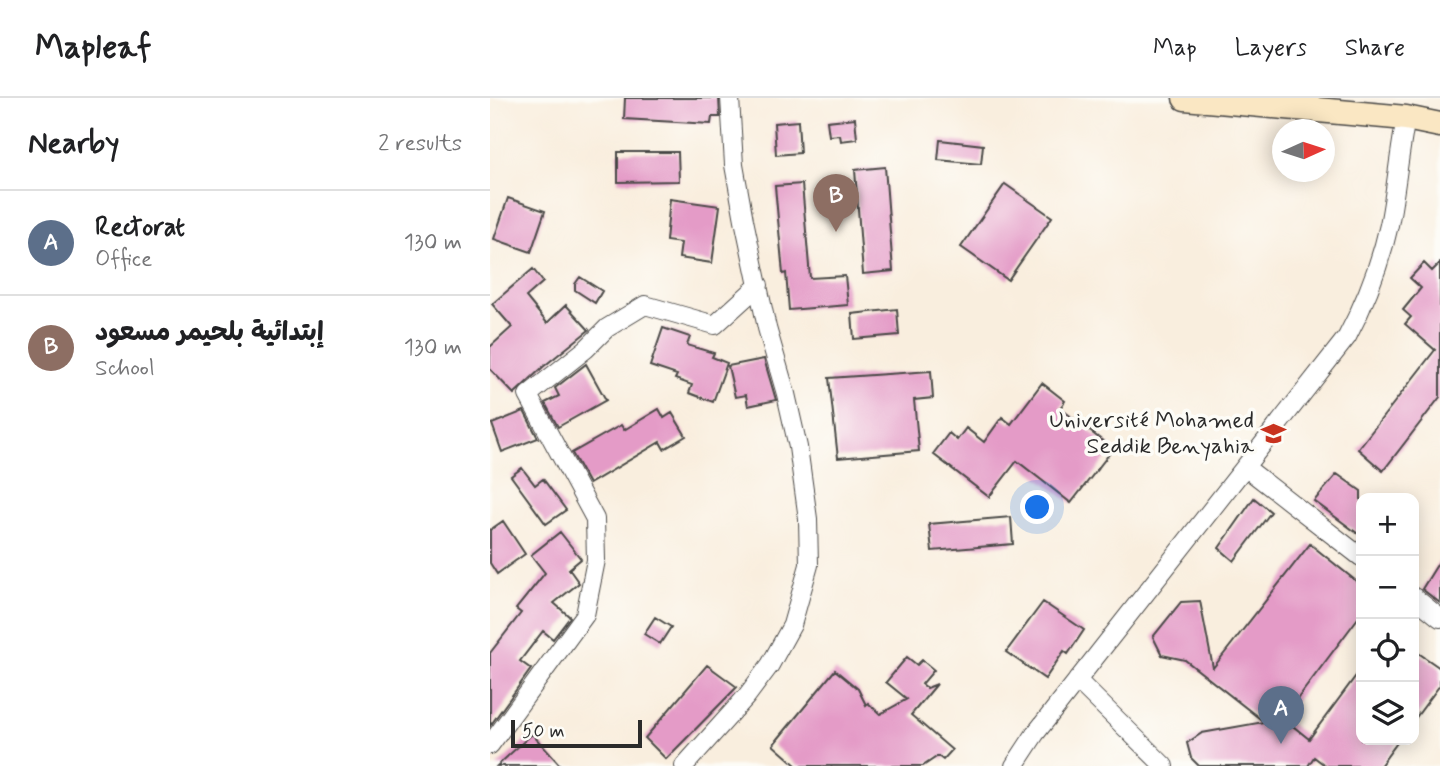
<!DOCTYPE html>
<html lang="en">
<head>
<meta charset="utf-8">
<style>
  body { margin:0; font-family:Mynerve,"Playpen Sans Arabic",sans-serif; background:#f6f6f6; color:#202124 }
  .controls { position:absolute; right:21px; bottom:21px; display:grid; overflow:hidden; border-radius:14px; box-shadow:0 4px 18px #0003 }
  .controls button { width:63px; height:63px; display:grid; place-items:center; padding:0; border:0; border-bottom:2px solid #e0e0e0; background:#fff; color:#202124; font:35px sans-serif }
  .compass { position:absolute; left:782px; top:21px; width:63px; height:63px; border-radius:50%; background:#fff; box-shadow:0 4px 18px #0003; rotate:87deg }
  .scale { position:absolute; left:21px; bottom:18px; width:131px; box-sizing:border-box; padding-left:7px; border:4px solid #2b2b2b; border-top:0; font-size:19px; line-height:24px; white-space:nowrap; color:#2b2b2b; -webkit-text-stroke:5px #fdfcf7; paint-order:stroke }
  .you { position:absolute; left:548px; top:410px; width:24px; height:24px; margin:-18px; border:5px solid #fff; border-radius:50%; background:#1a73e8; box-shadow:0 0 0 10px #1a73e833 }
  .badge { display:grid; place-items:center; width:46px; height:46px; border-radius:50%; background:#2563eb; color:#fff; font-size:23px; font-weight:700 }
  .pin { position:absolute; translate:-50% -58px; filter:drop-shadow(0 2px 4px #0008) }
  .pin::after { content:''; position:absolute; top:37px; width:24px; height:21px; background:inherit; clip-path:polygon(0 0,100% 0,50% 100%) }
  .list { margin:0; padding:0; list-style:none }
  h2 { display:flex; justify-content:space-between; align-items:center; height:91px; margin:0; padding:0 28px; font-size:30px }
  h2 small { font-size:23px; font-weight:400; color:#757577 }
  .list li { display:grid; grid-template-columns:46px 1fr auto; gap:21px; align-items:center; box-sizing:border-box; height:105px; padding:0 28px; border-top:2px solid #e0e0e0 }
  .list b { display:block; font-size:26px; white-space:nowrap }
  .list p { margin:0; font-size:23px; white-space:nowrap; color:#757577 }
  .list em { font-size:23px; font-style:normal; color:#757577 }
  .icon { flex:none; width:38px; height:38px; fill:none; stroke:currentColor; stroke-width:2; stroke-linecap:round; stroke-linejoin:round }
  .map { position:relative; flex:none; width:950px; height:668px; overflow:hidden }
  header { display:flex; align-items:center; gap:42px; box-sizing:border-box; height:98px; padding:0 35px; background:#fff; border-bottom:2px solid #e0e0e0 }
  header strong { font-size:33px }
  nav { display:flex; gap:38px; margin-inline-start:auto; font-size:24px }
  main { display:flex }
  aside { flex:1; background:#fff }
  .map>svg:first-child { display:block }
  .building { fill:#e49bc7 }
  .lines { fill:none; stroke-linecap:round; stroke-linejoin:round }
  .minor-casing { stroke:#4a4846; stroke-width:20 }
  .secondary-casing { stroke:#4a4846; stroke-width:27 }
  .minor { stroke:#fff; stroke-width:18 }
  .secondary { stroke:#fae7c3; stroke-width:24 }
  .labels { text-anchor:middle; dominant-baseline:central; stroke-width:7; stroke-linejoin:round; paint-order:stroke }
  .poi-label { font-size:23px; fill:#2b2b2b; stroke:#fdfcf7; text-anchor:end }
</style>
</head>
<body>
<header>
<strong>Mapleaf</strong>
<nav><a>Map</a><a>Layers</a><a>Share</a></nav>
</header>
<main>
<aside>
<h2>Nearby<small>2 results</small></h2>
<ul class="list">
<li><span class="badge" style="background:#5c6f8a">A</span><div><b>Rectorat</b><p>Office</p></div><em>130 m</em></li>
<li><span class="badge" style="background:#8d6e63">B</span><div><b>إبتدائية بلحيمر مسعود</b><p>School</p></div><em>130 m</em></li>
</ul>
</aside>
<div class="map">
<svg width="950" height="668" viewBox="0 0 950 668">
  <rect width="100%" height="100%" fill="#fdfcf7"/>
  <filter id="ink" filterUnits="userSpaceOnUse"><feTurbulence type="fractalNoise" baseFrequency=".0143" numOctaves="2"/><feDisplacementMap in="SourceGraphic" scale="14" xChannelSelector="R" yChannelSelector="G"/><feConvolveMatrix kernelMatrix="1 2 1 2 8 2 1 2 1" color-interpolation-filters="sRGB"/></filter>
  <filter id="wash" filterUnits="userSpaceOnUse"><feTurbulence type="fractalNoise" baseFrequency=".00686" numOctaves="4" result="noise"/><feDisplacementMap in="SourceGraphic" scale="28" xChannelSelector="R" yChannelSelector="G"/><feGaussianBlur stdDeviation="1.57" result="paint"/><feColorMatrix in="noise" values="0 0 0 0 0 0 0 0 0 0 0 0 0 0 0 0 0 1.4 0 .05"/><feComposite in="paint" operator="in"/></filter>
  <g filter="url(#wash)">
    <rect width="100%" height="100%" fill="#f9eede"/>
    <g id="blocks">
      <path class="building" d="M135 0H229L230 19H222L221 26 134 21Z
        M365 20 367 41 351 43 350 37 339 38 337 23Z
        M308 23 310 55 286 57 284 25Z
        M450 42 493 47 491 66 448 62Z
        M128 54H188L189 83 128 84Z
        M395 69 403 173 373 176 365 72Z
        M312 86 320 180 355 178 358 207 299 212 296 175 293 176 285 88Z
        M515 86 562 119 518 182 471 149Z
        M18 100 55 113 41 154 4 141Z
        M180 101 230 108 222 165 189 160 191 145 176 143Z
        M934 165 942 173 950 165V299L893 373 868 351 945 252 915 226 921 219 913 212 931 190 920 180Z
        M43 171 53 184 36 199 57 225 76 207 99 232 53 269 24 296 0 271V249L22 229 2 206Z
        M90 179 112 193 105 205 85 192V186Z
        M407 211 409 237 364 241 362 216Z
        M173 230 200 239 197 247 224 255 222 259 237 265 223 304 199 295 202 287 185 281 187 277 160 268Z
        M274 261 286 302 258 308 256 297 245 299 238 268Z
        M96 266 116 302 68 329 55 305 69 298 65 290Z
        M441 273 443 300 424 302 429 353 348 360 339 280Z
        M552 285 575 303 570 310 623 351 581 405 527 363 499 399 443 356 459 335 467 342 476 330 494 344 512 319 521 326Z
        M169 311 174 320 182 315 196 338 174 351 170 344 99 386 82 355 131 327 134 332Z
        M34 313 48 340 12 354 2 326Z
        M32 370 45 387 53 381 76 412 56 426 21 378Z
        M847 376 871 393V438L824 403Z
        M764 400 781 414 744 463 729 450Z
        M521 419 523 446 442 453 439 426Z
        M13 423 35 456 7 476 0 465V432Z
        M70 434 91 461 79 471 89 485 64 505 80 519 63 541 53 533 30 563 41 571 0 628V555L31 515 26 511 55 475 41 457Z
        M820 446 871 487V516L793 620 819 641 871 571V642H909L890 668H836L824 659 818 668H709L701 660 697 645 712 635 774 624 695 562 672 557 663 539 691 504 710 503 723 570Z
        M950 462V505L932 491Z
        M553 504 594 532 578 556 574 553 555 581 516 554Z
        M165 519 181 529 170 546 154 536Z
        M924 552 950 570V587L924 622Z
        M417 559 427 567 432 562 444 572 432 586 437 590 447 586 421 617 462 652 453 662 448 658 433 668H307L283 647 345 572 368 591 376 607 378 605 390 616 417 601 396 584Z
        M217 567 247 589 176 661 155 640Z
        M42 636 71 668H7Z"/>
    </g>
  </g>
  <g filter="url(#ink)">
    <use href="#blocks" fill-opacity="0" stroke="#4a4846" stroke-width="2"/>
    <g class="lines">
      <defs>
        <path id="minor" d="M755 369 871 459
          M924 499 950 520
          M587 582 674 668
          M0 647 95 517 106 462 105 421 38 297 96 251 117 230 155 207 225 227 269 187
          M194 668 256 599 280 567 302 527 319 467 318 421 308 349 296 296 277 230 254 122 244 67 240 0
          M524 668 545 636 857 239C876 203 890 167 899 127 906 92 909 56 916 20"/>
        <path id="secondary" d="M695 0 916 20 950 27"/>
      </defs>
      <use href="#minor" class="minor-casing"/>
      <use href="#secondary" class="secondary-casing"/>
      <use href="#minor" class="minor"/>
      <use href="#secondary" class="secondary"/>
    </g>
  </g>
  <defs>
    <symbol id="university-bare" viewBox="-9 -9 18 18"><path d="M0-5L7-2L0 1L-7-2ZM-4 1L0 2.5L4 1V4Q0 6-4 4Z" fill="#c8321e" stroke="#fdfcf7" stroke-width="2.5" paint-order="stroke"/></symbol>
  </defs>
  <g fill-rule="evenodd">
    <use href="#university-bare" x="766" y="318" width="35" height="35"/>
  </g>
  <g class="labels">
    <g class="poi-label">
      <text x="764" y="323">Université Mohamed<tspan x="764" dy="26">Seddik Benyahia</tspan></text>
    </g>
  </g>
</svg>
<div class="controls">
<button>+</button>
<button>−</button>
<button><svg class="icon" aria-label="locate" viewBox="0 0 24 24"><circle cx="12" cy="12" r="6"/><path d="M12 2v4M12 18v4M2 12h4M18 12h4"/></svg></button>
<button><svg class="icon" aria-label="layers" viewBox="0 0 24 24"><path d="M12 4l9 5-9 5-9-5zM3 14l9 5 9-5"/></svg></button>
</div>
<svg class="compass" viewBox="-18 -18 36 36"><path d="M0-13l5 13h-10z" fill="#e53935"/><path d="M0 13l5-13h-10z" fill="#757577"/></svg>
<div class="scale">50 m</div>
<div class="you"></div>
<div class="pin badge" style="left:791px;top:646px;background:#5c6f8a">A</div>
<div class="pin badge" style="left:346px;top:134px;background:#8d6e63">B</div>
</div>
</main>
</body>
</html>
